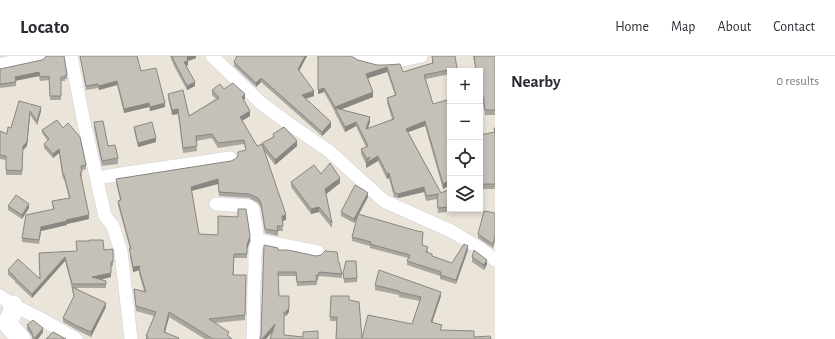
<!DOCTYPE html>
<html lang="en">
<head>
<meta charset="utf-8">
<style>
  body { margin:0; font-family:"Alegreya Sans",sans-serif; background:#f2f2f3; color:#2b2b33 }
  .controls { position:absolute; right:12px; top:12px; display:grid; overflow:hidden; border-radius:0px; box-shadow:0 2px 6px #0003 }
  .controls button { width:36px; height:36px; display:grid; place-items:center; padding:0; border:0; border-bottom:1px solid #e1e1e2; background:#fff; color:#2b2b33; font:20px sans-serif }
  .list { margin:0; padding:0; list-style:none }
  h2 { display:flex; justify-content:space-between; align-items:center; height:52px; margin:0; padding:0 16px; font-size:17px }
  h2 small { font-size:13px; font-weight:400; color:#7c7c81 }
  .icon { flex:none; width:22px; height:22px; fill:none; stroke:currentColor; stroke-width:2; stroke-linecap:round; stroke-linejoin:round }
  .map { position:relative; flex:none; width:495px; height:283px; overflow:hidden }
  header { display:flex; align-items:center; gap:24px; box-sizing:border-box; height:56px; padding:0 20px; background:#fff; border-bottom:1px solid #e1e1e2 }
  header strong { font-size:19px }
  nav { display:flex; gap:22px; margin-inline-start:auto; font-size:14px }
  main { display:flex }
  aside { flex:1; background:#fff }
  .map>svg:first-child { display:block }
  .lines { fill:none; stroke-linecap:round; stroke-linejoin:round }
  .street-casing { stroke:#cfd1e1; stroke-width:14 }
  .secondary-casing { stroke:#cfd1e1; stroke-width:20 }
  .street { stroke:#fff; stroke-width:13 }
  .secondary { stroke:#fff; stroke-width:19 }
  .wall { fill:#a9a69f; fill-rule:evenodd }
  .shaded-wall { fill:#8a8782 }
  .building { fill:#c5c1b9; stroke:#8a8782 }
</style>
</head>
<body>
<header>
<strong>Locato</strong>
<nav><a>Home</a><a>Map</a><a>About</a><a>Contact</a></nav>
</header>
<main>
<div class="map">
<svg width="495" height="283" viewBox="0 0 495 283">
  <rect width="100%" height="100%" fill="#eae4d9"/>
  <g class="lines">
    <defs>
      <path id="street" d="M71 0 83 62 105 160 113 170 121 196 131 283
        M212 0 261 47 288 67 329 95 384 145 451 175 481 193 495 204
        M357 0C366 3 376 6 386 6 398 6 410 2 421 0
        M0 9 11 6 40 0
        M97 122 128 117 230 102
        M216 148 249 150 253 153 258 186
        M0 240 13 249 45 265 76 283
        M253 283C254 259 253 235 255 211 255 203 254 192 258 186L262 185 318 196"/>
      <path id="secondary" d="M13 249 12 258 8 265 7 267 21 283"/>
    </defs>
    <use href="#street" class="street-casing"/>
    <use href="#secondary" class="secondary-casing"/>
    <use href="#street" class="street"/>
    <use href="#secondary" class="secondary"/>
  </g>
  <path class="wall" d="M80 0H137L141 15 165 51 150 55 149 51 124 57 117 29 99 34 98 32 86 34Z
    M170 0H196V2L188 5V9L186 10 195 30 187 34 174 10Z
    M237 0H307L299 15 314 40 305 43 331 71 322 80 261 26 256 31 234 10V6Z
    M318 0 358 4 403 16 432 7V0L457 12V15H450V18L426 23 433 48 449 62 450 64V129L443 133 425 70 408 76 441 137 450 133V153H454V155L438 157 437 143 426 145 424 136 398 142 394 141 389 122 387 123 378 105 366 112V108L361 98V93L366 91 356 70 345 76 335 57V56L324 36 318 38ZM387 16 395 39 387 42V47L392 63 368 73 370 66 340 54 373 41 368 22Z
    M473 0H495V59H485L480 25V15H476Z
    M42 4 67 19V23H65V25H61V44H50L49 24 40 25 39 20 16 24V30L0 32V13Z
    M224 33 245 43 243 44 250 60 242 65 257 90 262 88V87L273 81V78L297 90 275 109 265 96 286 164 282 165 283 175H278V180L265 177 261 152 258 147 249 142 219 140 218 128 191 135 199 178 250 185 247 193V202H234V219H246L245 264 215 267 232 283H205L169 261 165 276 179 283H146V280L154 260 136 255 134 233 144 235 139 218V214L133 216 130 201V193L118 149V145L120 144 116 127V123L231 105 235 103 246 94 244 88 218 92 212 82 196 85 197 95 183 97 178 58 172 59 168 42V38L189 60 216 43 212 39V34Z
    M19 45 41 55 37 69 30 59 27 90 23 94 22 119H6V104L0 103V75L7 78 11 72Z
    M94 66 108 90 118 102V108L102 110 94 72Z
    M134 71 156 86 138 91 134 75Z
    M494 72H495V133H480V79L494 76Z
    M42 74 86 109V113L81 114 82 120H81L89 163 67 168V169L41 175 39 188 22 186V182L53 153 52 145 69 142 64 123H63L59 97 53 102 44 92V88L48 85 42 77Z
    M321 118 340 127 326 138 332 167V172L319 156 311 158 291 131V126Z
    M368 141 359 158 423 180 422 189 428 195 427 197 432 200 452 207 468 194 456 228 440 223V220L407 209V205L408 202 370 192V190L352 185V181L358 159 354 167 341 160V156Z
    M8 150 29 152 22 163 8 154Z
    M495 157 493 192 478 182V178Z
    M113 193V210H111V221L100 224 106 225V232H76L106 251 91 281 75 273 63 266V262L74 242 72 232 65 205 32 242 15 226V225L8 219V214L40 222 39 197Z
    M278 194 338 206 342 218V222L319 220 318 224H317V229L297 230 296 220H278L279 240 289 256 286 260H284V279L318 283H270L272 275 266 283H260L261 279Z
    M472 201 487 208 484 214 472 206Z
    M343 217 357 222V226L344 227Z
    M375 229 441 240 432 266 442 274 474 281 336 283 337 265H330L331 240 349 244 362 282 412 268 420 245 399 241V239L375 234Z
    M27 269 43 276 38 283H32V280L27 274Z"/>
  <path class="shaded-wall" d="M190 0H196V2L188 5V9L184 10V6L187 1Z
    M305 0H307L298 17V13Z
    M387 11V16L366 23V18Z
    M39 16V20L15 25V21Z
    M261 22V26L256 31V27Z
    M117 25V29L99 34V30Z
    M195 26V30L187 34V30Z
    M324 32V36L318 38V34Z
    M314 35V40L302 44V39Z
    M373 36V41L337 55 335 52V56V51Z
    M245 38V43L242 46V41Z
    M149 47V51L124 57V53Z
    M165 47V51L150 55V51Z
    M41 51V55L37 69V65Z
    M178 53V58L172 59V54Z
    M250 55V60L240 66V61Z
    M30 59 27 90 23 94 22 119 23 90Z
    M370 61V66L366 78V73Z
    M425 65V70L406 77V73Z
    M331 66V71L322 80V76Z
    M356 66V70L345 76V71Z
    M156 82V86L138 91V87Z
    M297 85V90L275 109V104Z
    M59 93V97L53 102V98Z
    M378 100V105L366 112 367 103 370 101Z
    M389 117V122L387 123V118Z
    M340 122V127L325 139V133Z
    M218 123V128L191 135V131Z
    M450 124V129L443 133V128Z
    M424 131V136L398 142V138Z
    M368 137V141L354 167V163Z
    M29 148V152L22 163V159Z
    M319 151V156L311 158V153Z
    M89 159V163L67 168V169L41 175 39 188 41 171 66 164Z
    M286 159V164L282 165V160Z
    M250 180V185L247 193V202V189Z
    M495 180V184L493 192V188Z
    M468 190V194L456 228V224Z
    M65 201V205L32 242V238Z
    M487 204V208L484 214V209Z
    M140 210V214L133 216V211Z
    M111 217V221L92 225V221Z
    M441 236V240L431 270V266Z
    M289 240V256L286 260V256Z
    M106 247V251L91 281V276Z
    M169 256V261L164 280V276Z
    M275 268V273L266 283H262Z
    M43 272V276L38 283H35V282Z"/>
  <path class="building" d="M46 0H64L67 19H65V21H61V40H50L49 20 40 21 39 16 15 21 16 26 0 28V13L42 4 45 2Z
    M80 0H137L141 15 156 12 165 47 150 51 149 47 124 53 117 25 99 30 98 28 86 30Z
    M172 0H190L187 1 188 5 184 6 195 26 187 30 174 5Z
    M237 0H305L298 13 314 35 302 39 331 66 322 76 261 22 256 27 234 6Z
    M318 0H351L358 4 377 9H386L400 8 403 16 433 7 432 0H455L457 12 424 19 433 48 447 44 450 57H448L450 64V124L443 128 425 65 406 73 441 137 450 133V151L438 152 437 139 439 138 426 140 424 131 398 138 394 136 389 117 387 118 378 100 366 107 370 101 367 103 361 93 368 90 356 66 345 71 335 52 370 61 366 73 394 63 387 42 396 39 387 11 366 18 373 36 335 51 324 32 318 34Z
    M474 0H495V54H485L480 21V15H476Z
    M233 27 245 38 242 41 250 55 240 61 257 90 262 88 286 159 282 160 283 170H277L278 175 265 173 261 147 258 142 249 138 219 136 218 123 191 131 199 178 218 179V160L238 161V153H246L250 180 247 189V198H234L233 219H246L245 259 209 263 229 276 227 279 232 283H213L169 256 164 276 179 282 178 283H146L148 280H146L156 256 136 250 134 233 146 236 139 213 140 210 133 211 130 196 129 193H131L118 145 121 144 116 123 231 105 235 103 238 100V96L246 94 244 84 218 87 212 78 196 80 197 90 183 92 178 53 172 54 168 38 183 34 189 60 219 42 212 34 220 28 224 33Z
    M19 45 41 51 37 65 30 55 27 86 23 90 22 115 6 114V100L0 99V75L7 78 8 71 11 72Z
    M57 64 63 72 68 67 80 81 86 109 81 110 82 116H80L89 159 66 164 67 165 41 171 39 184 22 182 26 159 54 153 52 145 70 142 64 119H63L59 93 53 98 44 88 49 83 42 74Z
    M103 65 108 90 115 89 118 102 102 105 94 66Z
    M152 66 156 82 138 87 134 71Z
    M284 71 297 85 275 104 262 87 274 81 273 78Z
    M494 72H495V128H480V79L495 76Z
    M330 107 340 122 325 133 332 167 319 151 311 153 291 126 314 109 321 118Z
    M355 129 364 134 368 137 354 163 341 156Z
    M16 139 29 148 22 159 8 150Z
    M484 155 495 157V180L493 188 478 178Z
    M358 158 417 175 423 176 422 189 428 191 426 196 432 198V200L452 207 464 188 468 190 456 224 440 219 441 216 407 205 410 199 370 188 371 186 352 181Z
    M89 184H103L104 194 113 193V206H111V217L92 221 106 225V228H72L65 201 32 238 15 222V221L8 214 18 203 40 223 39 197 77 195 76 185H89Z
    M264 189 278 192V194H288L316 200 321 199 325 195 337 196 338 201V206H339L342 218 319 216 318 220 316 219 317 225 297 226 296 216H278L279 240H289V252L286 256H284V279L303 281V276L318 275V283H270L275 268 262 283H260L261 279Z
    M474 194 487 204 484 209 472 201Z
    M346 205H356L357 222 344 223 343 217Z
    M379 214 441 236 431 266 442 269 440 274 474 275V281L490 280 491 283H336L337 261H330L331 240H349V244L359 246 362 282 368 259 412 268 421 241 399 236V235L375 229Z
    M72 231 106 247 91 276 75 269 63 262 74 240Z
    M33 264 43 272 35 282 32 279V276L27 269Z
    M53 276 66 283H46Z"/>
</svg>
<div class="controls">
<button>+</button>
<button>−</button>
<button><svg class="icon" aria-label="locate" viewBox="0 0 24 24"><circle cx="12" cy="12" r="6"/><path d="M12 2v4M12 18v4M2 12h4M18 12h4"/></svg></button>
<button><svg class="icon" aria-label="layers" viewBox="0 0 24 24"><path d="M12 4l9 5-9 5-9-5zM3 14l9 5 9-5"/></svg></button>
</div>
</div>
<aside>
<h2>Nearby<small>0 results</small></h2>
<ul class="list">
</ul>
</aside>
</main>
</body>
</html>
